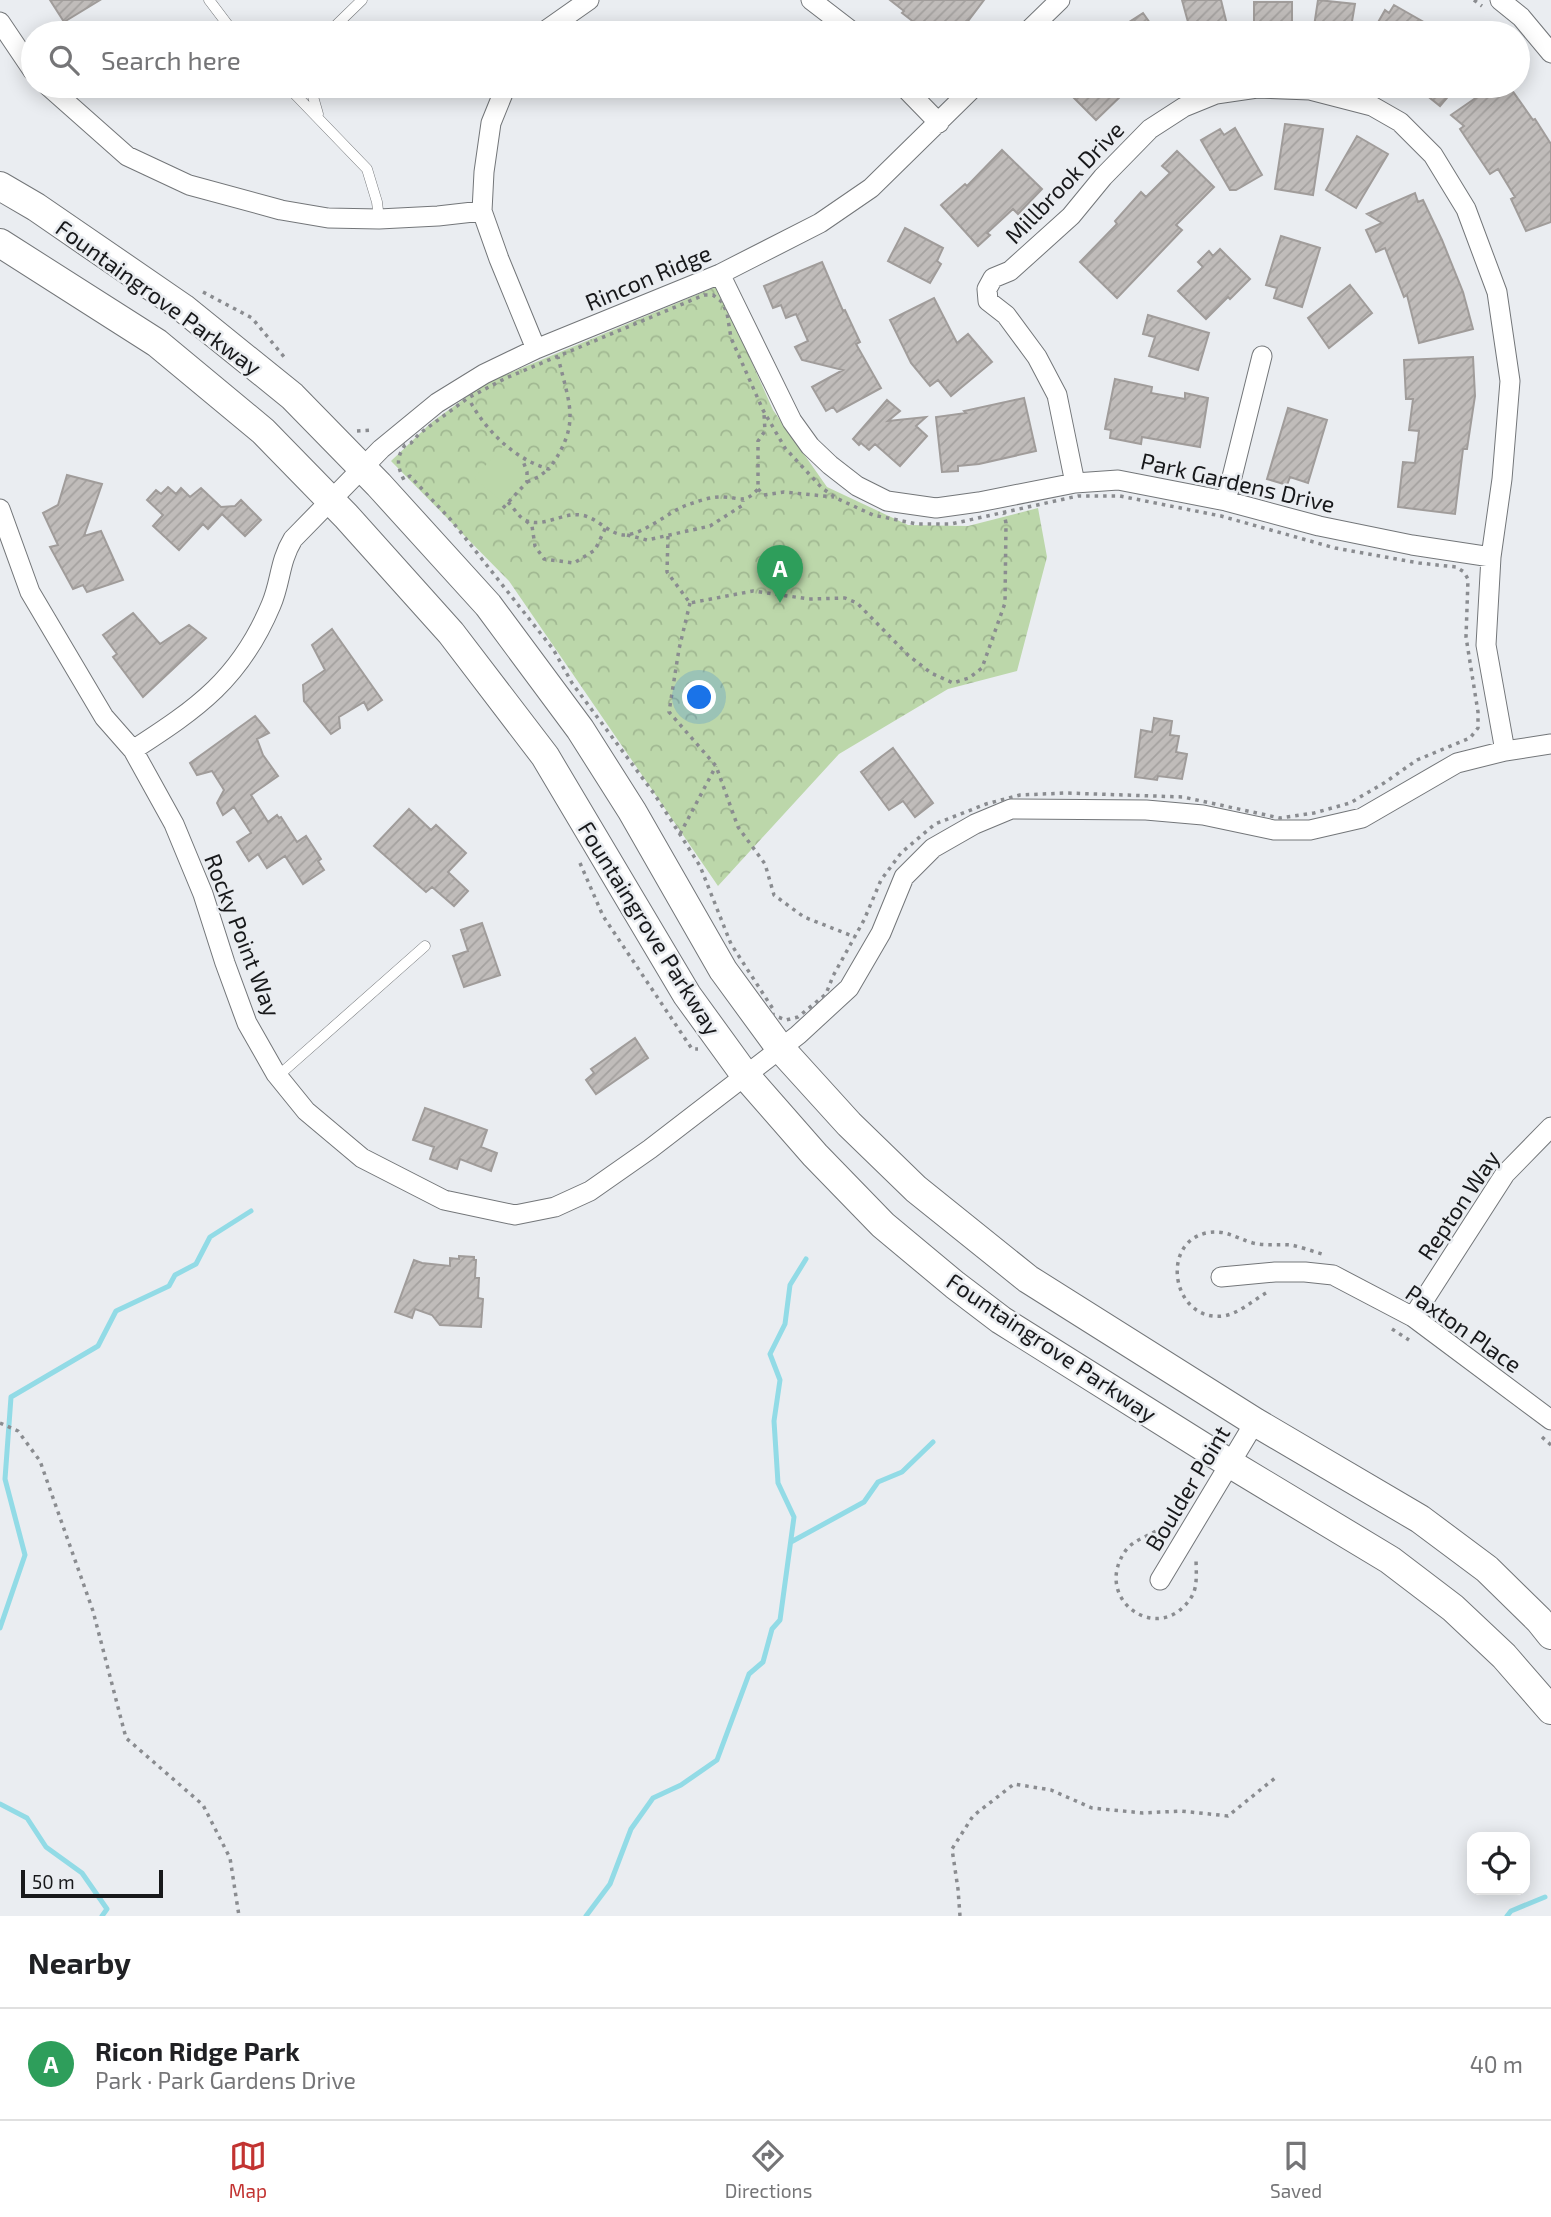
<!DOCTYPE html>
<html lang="en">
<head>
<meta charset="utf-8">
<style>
  body { margin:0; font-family:"Exo 2",sans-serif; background:#f6f6f6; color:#202124 }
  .controls { position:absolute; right:21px; bottom:21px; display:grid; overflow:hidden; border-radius:14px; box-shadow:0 4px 18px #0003 }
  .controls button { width:63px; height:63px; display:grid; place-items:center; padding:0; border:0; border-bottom:2px solid #e0e0e0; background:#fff; color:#202124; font:35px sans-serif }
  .scale { position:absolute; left:21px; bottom:18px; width:142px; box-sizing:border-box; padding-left:7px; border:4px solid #18191b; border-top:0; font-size:19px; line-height:24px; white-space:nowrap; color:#18191b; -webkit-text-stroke:5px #eaedf1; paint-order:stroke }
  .you { position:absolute; left:700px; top:698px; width:24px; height:24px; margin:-18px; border:5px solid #fff; border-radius:50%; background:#1a73e8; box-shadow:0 0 0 10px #1a73e833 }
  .badge { display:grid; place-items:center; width:46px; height:46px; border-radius:50%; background:#c23331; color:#fff; font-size:23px; font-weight:700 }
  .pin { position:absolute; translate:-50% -58px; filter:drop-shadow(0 2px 4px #0008) }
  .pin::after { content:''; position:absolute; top:37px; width:24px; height:21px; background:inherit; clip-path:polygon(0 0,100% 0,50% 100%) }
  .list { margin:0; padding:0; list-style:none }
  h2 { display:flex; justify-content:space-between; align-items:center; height:91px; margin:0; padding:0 28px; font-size:30px }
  h2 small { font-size:23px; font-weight:400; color:#757577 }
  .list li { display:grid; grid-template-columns:46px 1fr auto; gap:21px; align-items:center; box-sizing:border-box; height:112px; padding:0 28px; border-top:2px solid #e0e0e0 }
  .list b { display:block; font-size:26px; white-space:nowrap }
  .list p { margin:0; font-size:23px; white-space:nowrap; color:#757577 }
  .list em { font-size:23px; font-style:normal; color:#757577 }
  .icon { flex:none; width:38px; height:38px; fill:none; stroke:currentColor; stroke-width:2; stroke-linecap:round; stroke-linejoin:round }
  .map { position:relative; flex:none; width:1551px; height:1916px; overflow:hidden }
  .search { position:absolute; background:#fff; box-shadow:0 4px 18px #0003; left:21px; right:21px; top:21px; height:77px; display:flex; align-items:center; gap:18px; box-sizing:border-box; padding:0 24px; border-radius:38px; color:#757577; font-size:26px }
  .sheet { height:203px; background:#fff }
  nav { display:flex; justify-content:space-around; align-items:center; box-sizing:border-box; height:98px; border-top:2px solid #e0e0e0; background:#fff; font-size:19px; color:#757577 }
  nav a { display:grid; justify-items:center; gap:4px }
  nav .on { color:#c23331 }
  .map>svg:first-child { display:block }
  .park { fill:url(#park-crowns) }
  .garden { fill:#bcd7aa }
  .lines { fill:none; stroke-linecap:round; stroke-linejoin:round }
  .stream { stroke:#92dbe6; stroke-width:5 }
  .building { fill:url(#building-hatch); stroke:#a09c9a; stroke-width:2 }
  .service-casing { stroke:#737679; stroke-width:11 }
  .minor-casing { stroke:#737679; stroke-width:21 }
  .secondary-casing { stroke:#737679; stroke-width:30 }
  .path { stroke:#8a8c90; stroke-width:3.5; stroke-dasharray:3.5 5; stroke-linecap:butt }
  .service { stroke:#fff; stroke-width:10 }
  .minor { stroke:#fff; stroke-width:19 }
  .secondary { stroke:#fff; stroke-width:28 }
  .labels { text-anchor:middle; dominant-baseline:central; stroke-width:5; stroke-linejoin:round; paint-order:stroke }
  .street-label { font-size:23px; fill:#18191b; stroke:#eaedf1 }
</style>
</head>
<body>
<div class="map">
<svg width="1551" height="1916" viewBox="0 0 1551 1916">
  <defs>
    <pattern id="park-crowns" width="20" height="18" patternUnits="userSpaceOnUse" patternTransform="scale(1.75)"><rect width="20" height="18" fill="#bcd7aa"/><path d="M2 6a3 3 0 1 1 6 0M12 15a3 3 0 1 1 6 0" fill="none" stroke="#a1b892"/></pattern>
    <pattern id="building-hatch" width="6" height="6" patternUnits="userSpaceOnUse" patternTransform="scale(1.75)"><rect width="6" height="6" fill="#c0bcba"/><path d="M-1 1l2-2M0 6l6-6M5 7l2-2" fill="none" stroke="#a4a19f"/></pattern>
  </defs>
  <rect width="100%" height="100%" fill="#eaedf1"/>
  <path class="park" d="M718 286 773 410 827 487 908 525 968 526 1038 508 1047 557 1017 671 948 689 839 754 718 886 509 581 391 461 432 422 486 383Z"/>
  <path class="garden" d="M505 444 525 467V483L505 504 474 478Z"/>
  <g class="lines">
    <path class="stream" d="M791 1542 864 1502 878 1482 902 1472 933 1442
      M0 1628 25 1555 5 1479 11 1397 98 1346 116 1311 169 1286 175 1275 196 1264 210 1237 251 1211
      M0 1804 27 1818 46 1847 82 1873 107 1909 102 1916
      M586 1916 610 1884 631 1829 653 1798 681 1785 717 1760 749 1674 763 1662 772 1629 780 1620 794 1517 778 1483 774 1421 780 1380 770 1354 785 1324 790 1285 806 1259
      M1507 1916 1511 1911 1545 1897"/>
  </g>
  <path class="building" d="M50 0H100L64 22Z
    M890 0H984L959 33H928L902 13 904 11Z
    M1182 0H1221L1229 33H1191Z
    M1318 0 1355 4 1350 33H1313Z
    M1254 2H1292V33H1254Z
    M1394 5 1443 33H1372L1385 10 1389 13Z
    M1143 13 1157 33H1112Z
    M1062 86H1117L1124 93 1096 120Z
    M1415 86H1457L1440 106Z
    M1493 86H1509L1533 120 1535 119 1551 144V222L1526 231 1511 199 1515 197 1498 169 1490 174 1460 129 1464 126 1451 115Z
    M1285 124 1323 129 1313 195 1275 189Z
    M1235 128 1262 175 1236 190H1230L1201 140 1220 129 1224 135Z
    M1357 136 1388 154 1356 208 1326 190Z
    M1002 150 1042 189 1018 214 1013 209 987 233 990 235 978 246 941 205 965 184 967 186Z
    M1177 151 1214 187 1176 225 1182 230 1117 298 1080 262 1117 224 1115 221 1141 192 1146 197 1170 173 1162 166Z
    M1415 193 1418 202 1423 200 1442 240 1463 292 1473 329 1419 343 1407 295 1404 297 1385 248 1376 252 1366 230 1382 223 1367 214Z
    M905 228 943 248 937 261 941 264 930 283 888 261Z
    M1281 236 1320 248 1302 307 1274 298 1277 288 1266 285Z
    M1220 249 1250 279 1230 299 1228 297 1206 319 1178 291 1203 267 1198 262 1209 251 1213 256Z
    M822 262 843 311 845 310 860 342 856 344 881 388 837 412 833 407 826 411 812 387 843 370 802 360 795 347 808 341 796 314 786 318 781 305 773 308 764 286Z
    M1350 285 1372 313 1329 348 1308 318Z
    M934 298 957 343 968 334 992 362 951 396 938 380 930 386 911 363 890 320Z
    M1148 315 1209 333 1198 370 1149 356 1155 337 1143 334Z
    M1473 357 1475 396 1467 449H1463L1455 514 1398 507 1403 462 1415 463 1419 431 1409 430 1413 399H1406L1404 360Z
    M1115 379 1152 387 1151 393 1185 399V393L1208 398 1200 447 1142 437 1141 444 1110 438 1111 430 1105 429Z
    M1024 398 1036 451 979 464 958 466V471L942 472 936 417 966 413 964 411Z
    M887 400 900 411 888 421 926 417 916 426 927 436 900 466 875 444 869 450 861 443 859 445 853 439Z
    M1288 408 1327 420 1308 483 1290 477 1287 485 1267 479Z
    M67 475 102 484 84 536 101 531 123 580 87 592 83 585 73 589 50 547 58 545 43 513 58 505Z
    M168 487 176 494 181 488 190 497 201 488 221 507 235 506 241 500 261 520 245 536 222 514 208 529 203 524 179 550 153 526 163 515 147 500 156 490 161 494Z
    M133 613 160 644 189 625 206 638 143 697 113 657 117 654 103 635Z
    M332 629 382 700 368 710 364 702 339 717 340 728 331 734 304 701 303 685 325 670 312 645Z
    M255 716 269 733 257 739 263 755 278 776 251 795 268 822 277 815 279 818 281 817 297 842 306 836 321 859 318 861 324 870 303 884 285 856 267 868 258 854 249 861 237 842 251 833 234 807 223 815 217 803 224 790 212 771 197 775 190 763Z
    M1154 718 1172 721 1170 735 1179 736 1176 752 1187 754 1182 779 1158 776 1157 780 1135 777 1141 730 1152 732Z
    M893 748 933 803 915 817 903 801 889 810 861 772Z
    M409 809 431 830 436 825 466 853 448 872 468 891 454 906 432 887 426 892 374 846Z
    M482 923 500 975 464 987 453 956 468 951 461 930Z
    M635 1038 648 1058 596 1094 586 1080 594 1073 591 1069Z
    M425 1108 487 1130 481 1147 497 1153 491 1171 460 1159 457 1169 430 1159 434 1147 413 1140Z
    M459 1256 474 1257V1260H476L475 1278H479L478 1298 483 1299 481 1327 440 1325 432 1315 415 1309 412 1318 395 1312 414 1260 422 1263 450 1266V1258L459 1259Z"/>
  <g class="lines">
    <defs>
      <path id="service" d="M209 0 234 33
        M328 33 362 0
        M287 86 367 169 377 202 379 219
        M310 86 318 114
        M278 1076 425 946"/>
      <path id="minor" d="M811 0 854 33
        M1500 0 1521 17 1551 53
        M0 22 33 71
        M542 33 589 0
        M1026 33 1060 0
        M48 86 127 156 189 185 281 210 328 218 379 219 438 216 482 211
        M506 86 491 123 484 172 482 211 499 259 536 349
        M903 86 939 123
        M720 274 792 421 810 446 830 465 857 486 887 501 936 508 979 502 1075 483 1118 480 1226 501 1319 526 1412 545 1491 557
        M1075 483 1057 395 1037 357 1006 315 988 301 987 289 993 278 1010 271 1071 216 1103 177 1150 129 1184 107 1216 94 1257 88 1310 90 1372 106 1400 122 1433 155 1466 209 1497 292 1510 381 1502 479 1491 557 1486 645 1505 751
        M1226 501 1262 356
        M0 509 30 592 104 717 133 750 174 824 203 894 225 963 247 1023 276 1074 306 1111 362 1158 444 1200 515 1215 555 1207 590 1191 650 1149 798 1035 849 988 881 933 904 877 933 848 975 824 1011 809 1146 810 1203 815 1274 830H1310L1362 818 1457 763 1505 751 1551 744
        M133 750C198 708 240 679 271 605 281 582 279 562 293 539L381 449 437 403 484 374 536 349 720 274 820 223 871 188 975 86
        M1221 1277 1275 1272H1305L1333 1275 1413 1317 1551 1420
        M1413 1317 1505 1174 1551 1127
        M1160 1580 1255 1422"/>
      <path id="secondary" d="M0 186 36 207 183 308 292 396 379 485 488 605 580 729 632 811 723 970 780 1048 849 1124 916 1189 1028 1279 1255 1422 1420 1519 1487 1569 1539 1620 1551 1635
        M0 243 157 343 263 431 346 516 451 633 545 756 687 995 745 1075 815 1155 883 1225 955 1285 1001 1320 1229 1463 1390 1560 1453 1608 1504 1656 1551 1710"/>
    </defs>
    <use href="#service" class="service-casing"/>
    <use href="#minor" class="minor-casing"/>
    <use href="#secondary" class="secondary-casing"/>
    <path class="path" d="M1474 0 1482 6
      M203 292 252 318 285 358
      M704 295H713L722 302 727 313 731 338 763 410 785 448 822 488 836 498 873 515 917 524H951L1078 496H1120L1221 516 1335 548 1419 563 1456 567 1464 572 1468 579 1466 637 1478 712V728L1470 738 1417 760 1384 783 1350 803 1314 813 1280 818 1183 797 1066 793 1020 795 986 804 935 824 901 853 881 880 864 920 833 976 826 994 798 1017 786 1020 773 1015V1009L731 944 700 866 655 795 572 683 553 649 451 520 410 476 404 480C397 466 396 458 405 445L411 443 419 434 468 398 506 378Z
      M471 403C488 433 516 460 549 469 581 424 570 407 558 357
      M357 431 373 430
      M527 482 538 477 549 469
      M758 489 764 495 784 492 834 497
      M508 502C513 507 517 514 522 518 540 531 561 512 580 515 596 516 608 534 624 535 643 535 670 511 687 505 699 501 712 496 724 497 742 498 744 504 758 489V441L765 431 764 414
      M503 508 527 482V472L523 461
      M526 521 532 526 535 546 544 559 574 563 595 550 606 527
      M627 535 647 540 710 526 743 505V501
      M668 536 667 572 690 603 753 591 809 599 845 598 857 603 908 655 931 673 953 683 969 678 982 668 1005 603 1006 523 1004 514
      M690 603 679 649 669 712 716 766 738 827 765 864 774 895 804 917 855 937
      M680 834 716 766
      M580 863 603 916 692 1049H698
      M1266 1293C1252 1301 1238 1314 1223 1316 1173 1322 1159 1244 1206 1233 1226 1229 1235 1238 1253 1243 1265 1246 1278 1244 1291 1245 1301 1247 1312 1251 1322 1254
      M1392 1329 1409 1340
      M0 1423 18 1431 40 1461 93 1611 126 1738 203 1805 230 1858 239 1916
      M1542 1437 1551 1445
      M1180 1508C1173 1513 1169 1522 1162 1527 1152 1535 1133 1540 1126 1550 1090 1600 1161 1648 1192 1596 1198 1586 1196 1569 1196 1558
      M960 1916 958 1889 952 1849 973 1816 1014 1784 1051 1790 1092 1808 1143 1813 1181 1811 1228 1816 1275 1778"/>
    <use href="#service" class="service"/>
    <use href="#minor" class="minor"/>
    <use href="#secondary" class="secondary"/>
  </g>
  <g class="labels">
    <g class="street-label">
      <text transform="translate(1064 182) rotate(-46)">Millbrook Drive</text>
      <text transform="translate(648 277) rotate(-23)">Rincon Ridge</text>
      <text transform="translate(159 297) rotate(36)">Fountaingrove Parkway</text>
      <text transform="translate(1238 482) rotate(13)">Park Gardens Drive</text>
      <text transform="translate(650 928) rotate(58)">Fountaingrove Parkway</text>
      <text transform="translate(243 935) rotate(69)">Rocky Point Way</text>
      <text transform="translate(1458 1205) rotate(-56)">Repton Way</text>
      <text transform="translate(1464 1328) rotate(35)">Paxton Place</text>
      <text transform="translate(1052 1347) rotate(34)">Fountaingrove Parkway</text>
      <text transform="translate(1187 1488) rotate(-59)">Boulder Point</text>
    </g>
  </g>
</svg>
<div class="controls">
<button><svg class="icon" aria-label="locate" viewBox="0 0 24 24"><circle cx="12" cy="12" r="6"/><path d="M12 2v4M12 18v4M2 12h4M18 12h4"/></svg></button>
</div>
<div class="scale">50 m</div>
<div class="you"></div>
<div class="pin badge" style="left:780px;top:603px;background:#2e9e5b">A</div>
<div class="search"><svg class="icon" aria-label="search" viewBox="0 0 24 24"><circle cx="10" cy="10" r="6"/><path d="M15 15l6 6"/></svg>Search here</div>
</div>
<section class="sheet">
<h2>Nearby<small></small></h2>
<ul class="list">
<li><span class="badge" style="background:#2e9e5b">A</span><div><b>Ricon Ridge Park</b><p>Park · Park Gardens Drive</p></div><em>40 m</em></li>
</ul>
</section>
<nav>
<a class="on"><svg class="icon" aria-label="map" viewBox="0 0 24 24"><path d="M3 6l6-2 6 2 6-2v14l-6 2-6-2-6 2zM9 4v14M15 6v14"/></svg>Map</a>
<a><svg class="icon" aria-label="directions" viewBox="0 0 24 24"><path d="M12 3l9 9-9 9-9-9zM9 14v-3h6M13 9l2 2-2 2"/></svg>Directions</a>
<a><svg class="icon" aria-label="saved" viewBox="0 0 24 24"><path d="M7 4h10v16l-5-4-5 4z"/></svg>Saved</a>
</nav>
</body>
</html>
